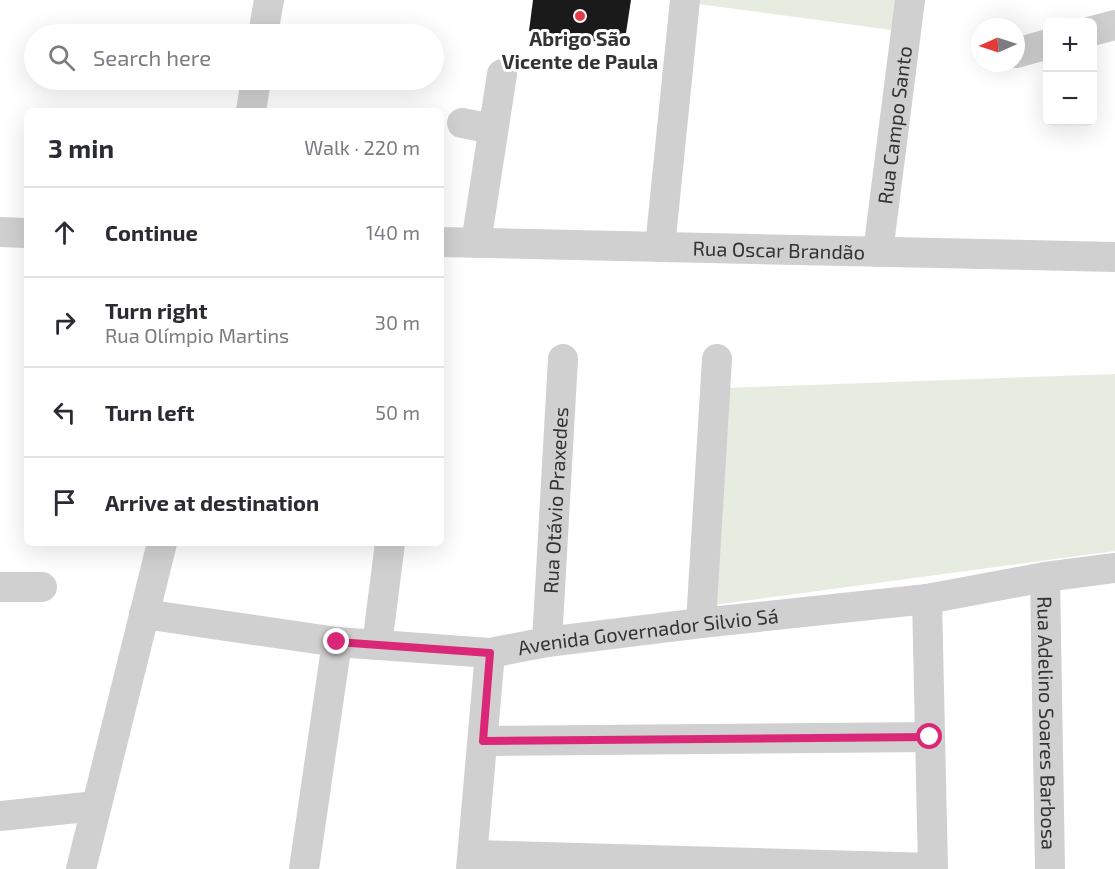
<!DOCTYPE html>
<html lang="en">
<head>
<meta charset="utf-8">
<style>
  body { margin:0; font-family:"Exo 2",sans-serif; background:#f7f7f7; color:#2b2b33 }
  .controls { position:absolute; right:18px; top:18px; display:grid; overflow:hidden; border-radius:9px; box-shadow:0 6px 24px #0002 }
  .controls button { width:54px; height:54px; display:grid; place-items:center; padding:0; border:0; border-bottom:2px solid #e1e1e2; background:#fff; color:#2b2b33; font:30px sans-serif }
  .compass { position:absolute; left:971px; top:18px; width:54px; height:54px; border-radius:50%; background:#fff; box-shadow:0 6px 24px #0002; rotate:267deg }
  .stop { position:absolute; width:18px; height:18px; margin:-14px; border:4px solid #db2777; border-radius:50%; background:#fff }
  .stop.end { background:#db2777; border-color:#fff; box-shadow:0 2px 6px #0008 }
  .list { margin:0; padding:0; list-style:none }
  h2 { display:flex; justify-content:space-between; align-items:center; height:78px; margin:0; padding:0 24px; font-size:26px }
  h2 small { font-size:20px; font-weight:400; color:#7c7c81 }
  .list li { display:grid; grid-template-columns:39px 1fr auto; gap:18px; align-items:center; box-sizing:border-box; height:90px; padding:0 24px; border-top:2px solid #e1e1e2 }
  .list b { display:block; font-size:22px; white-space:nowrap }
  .list p { margin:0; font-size:20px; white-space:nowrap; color:#7c7c81 }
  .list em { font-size:20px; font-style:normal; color:#7c7c81 }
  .icon { flex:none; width:33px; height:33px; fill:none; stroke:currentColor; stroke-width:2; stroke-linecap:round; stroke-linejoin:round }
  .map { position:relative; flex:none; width:1115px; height:869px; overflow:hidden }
  .search { position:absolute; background:#fff; box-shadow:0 6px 24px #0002; left:24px; top:24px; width:420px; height:66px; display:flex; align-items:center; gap:15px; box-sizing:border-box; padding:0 21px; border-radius:33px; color:#7c7c81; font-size:22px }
  .panel { position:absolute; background:#fff; box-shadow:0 6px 24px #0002; left:24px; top:108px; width:420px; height:438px; border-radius:9px }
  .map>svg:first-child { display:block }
  .green { fill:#e6ecdf }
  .building { fill:#1a1a1a }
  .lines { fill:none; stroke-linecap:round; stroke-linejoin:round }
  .minor { stroke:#d0d0d0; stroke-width:30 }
  .route { stroke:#db2777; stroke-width:8 }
  .poi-dot { fill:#e63946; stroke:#fff; stroke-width:2 }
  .labels { text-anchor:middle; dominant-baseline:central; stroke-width:6; stroke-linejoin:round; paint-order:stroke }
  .poi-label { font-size:20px; font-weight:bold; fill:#333; stroke:#fff }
  .street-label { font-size:20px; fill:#333; stroke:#fff }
</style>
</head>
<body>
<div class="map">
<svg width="1115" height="869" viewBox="0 0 1115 869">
  <rect width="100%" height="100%" fill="#fff"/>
  <path class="green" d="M699 0H903L899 31 698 4Z
    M1115 374V551L713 605 725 388Z"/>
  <path class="building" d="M533 0H631L624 46 529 31Z"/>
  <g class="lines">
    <g class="minor">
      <path d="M1092 31 1115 25"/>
      <path d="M263 34 269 0"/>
      <path d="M1016 53 1048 44"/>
      <path d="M251 111 256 80"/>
      <path d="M462 123 493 129"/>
      <path d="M0 232 27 233"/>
      <path id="s1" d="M441 242 1115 257"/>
      <path d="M476 243 502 74"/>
      <path d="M660 247 685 0"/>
      <path id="s2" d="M878 252 910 0"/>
      <path id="s3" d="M1045 577 1050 869"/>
      <path d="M0 587H42"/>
      <path d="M927 599 933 869"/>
      <path id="s4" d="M144 614 337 642 490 653 547 642 701 623 927 599 1045 577 1115 568"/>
      <path d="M701 623 717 359"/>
      <path id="s5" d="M547 642 563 359"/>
      <path d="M377 645 390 543"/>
      <path d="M483 741 930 737"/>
      <path d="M0 816 96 806"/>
      <path d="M473 855 933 868"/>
      <path d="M81 869 162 543"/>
      <path d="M304 869 337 642"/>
      <path d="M471 869 490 653"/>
    </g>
  </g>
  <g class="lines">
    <path class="route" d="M337 642 490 653 483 741 930 737"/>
  </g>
  <circle class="poi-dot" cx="580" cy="16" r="6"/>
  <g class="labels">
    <g class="poi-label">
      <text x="580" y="38">Abrigo São<tspan x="580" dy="23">Vicente de Paula</tspan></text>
    </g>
    <g class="street-label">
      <text stroke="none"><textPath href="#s2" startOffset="128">Rua Campo Santo</textPath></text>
      <text stroke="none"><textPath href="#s1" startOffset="338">Rua Oscar Brandão</textPath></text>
      <text stroke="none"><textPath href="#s5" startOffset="142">Rua Otávio Praxedes</textPath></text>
      <text stroke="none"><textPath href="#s4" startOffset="508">Avenida Governador Silvio Sá</textPath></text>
      <text stroke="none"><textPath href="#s3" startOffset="146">Rua Adelino Soares Barbosa</textPath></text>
    </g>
  </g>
</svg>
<div class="controls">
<button>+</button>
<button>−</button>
</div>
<svg class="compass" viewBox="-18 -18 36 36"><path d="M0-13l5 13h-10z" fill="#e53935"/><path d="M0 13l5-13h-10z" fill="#7c7c81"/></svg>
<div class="stop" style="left:930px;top:737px"></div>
<div class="stop end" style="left:337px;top:642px"></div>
<div class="search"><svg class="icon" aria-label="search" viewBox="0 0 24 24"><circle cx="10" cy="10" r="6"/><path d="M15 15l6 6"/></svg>Search here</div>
<section class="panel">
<h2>3 min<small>Walk · 220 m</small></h2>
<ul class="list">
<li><svg class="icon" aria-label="ahead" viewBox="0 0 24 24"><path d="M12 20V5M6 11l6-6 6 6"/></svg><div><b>Continue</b></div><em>140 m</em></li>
<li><svg class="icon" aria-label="right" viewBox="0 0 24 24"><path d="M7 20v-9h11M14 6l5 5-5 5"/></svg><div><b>Turn right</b><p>Rua Olímpio Martins</p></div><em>30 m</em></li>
<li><svg class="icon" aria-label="left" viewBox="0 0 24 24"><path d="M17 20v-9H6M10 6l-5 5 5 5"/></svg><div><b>Turn left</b></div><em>50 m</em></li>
<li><svg class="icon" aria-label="arrive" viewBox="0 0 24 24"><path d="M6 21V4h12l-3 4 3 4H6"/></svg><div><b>Arrive at destination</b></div></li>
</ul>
</section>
</div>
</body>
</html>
